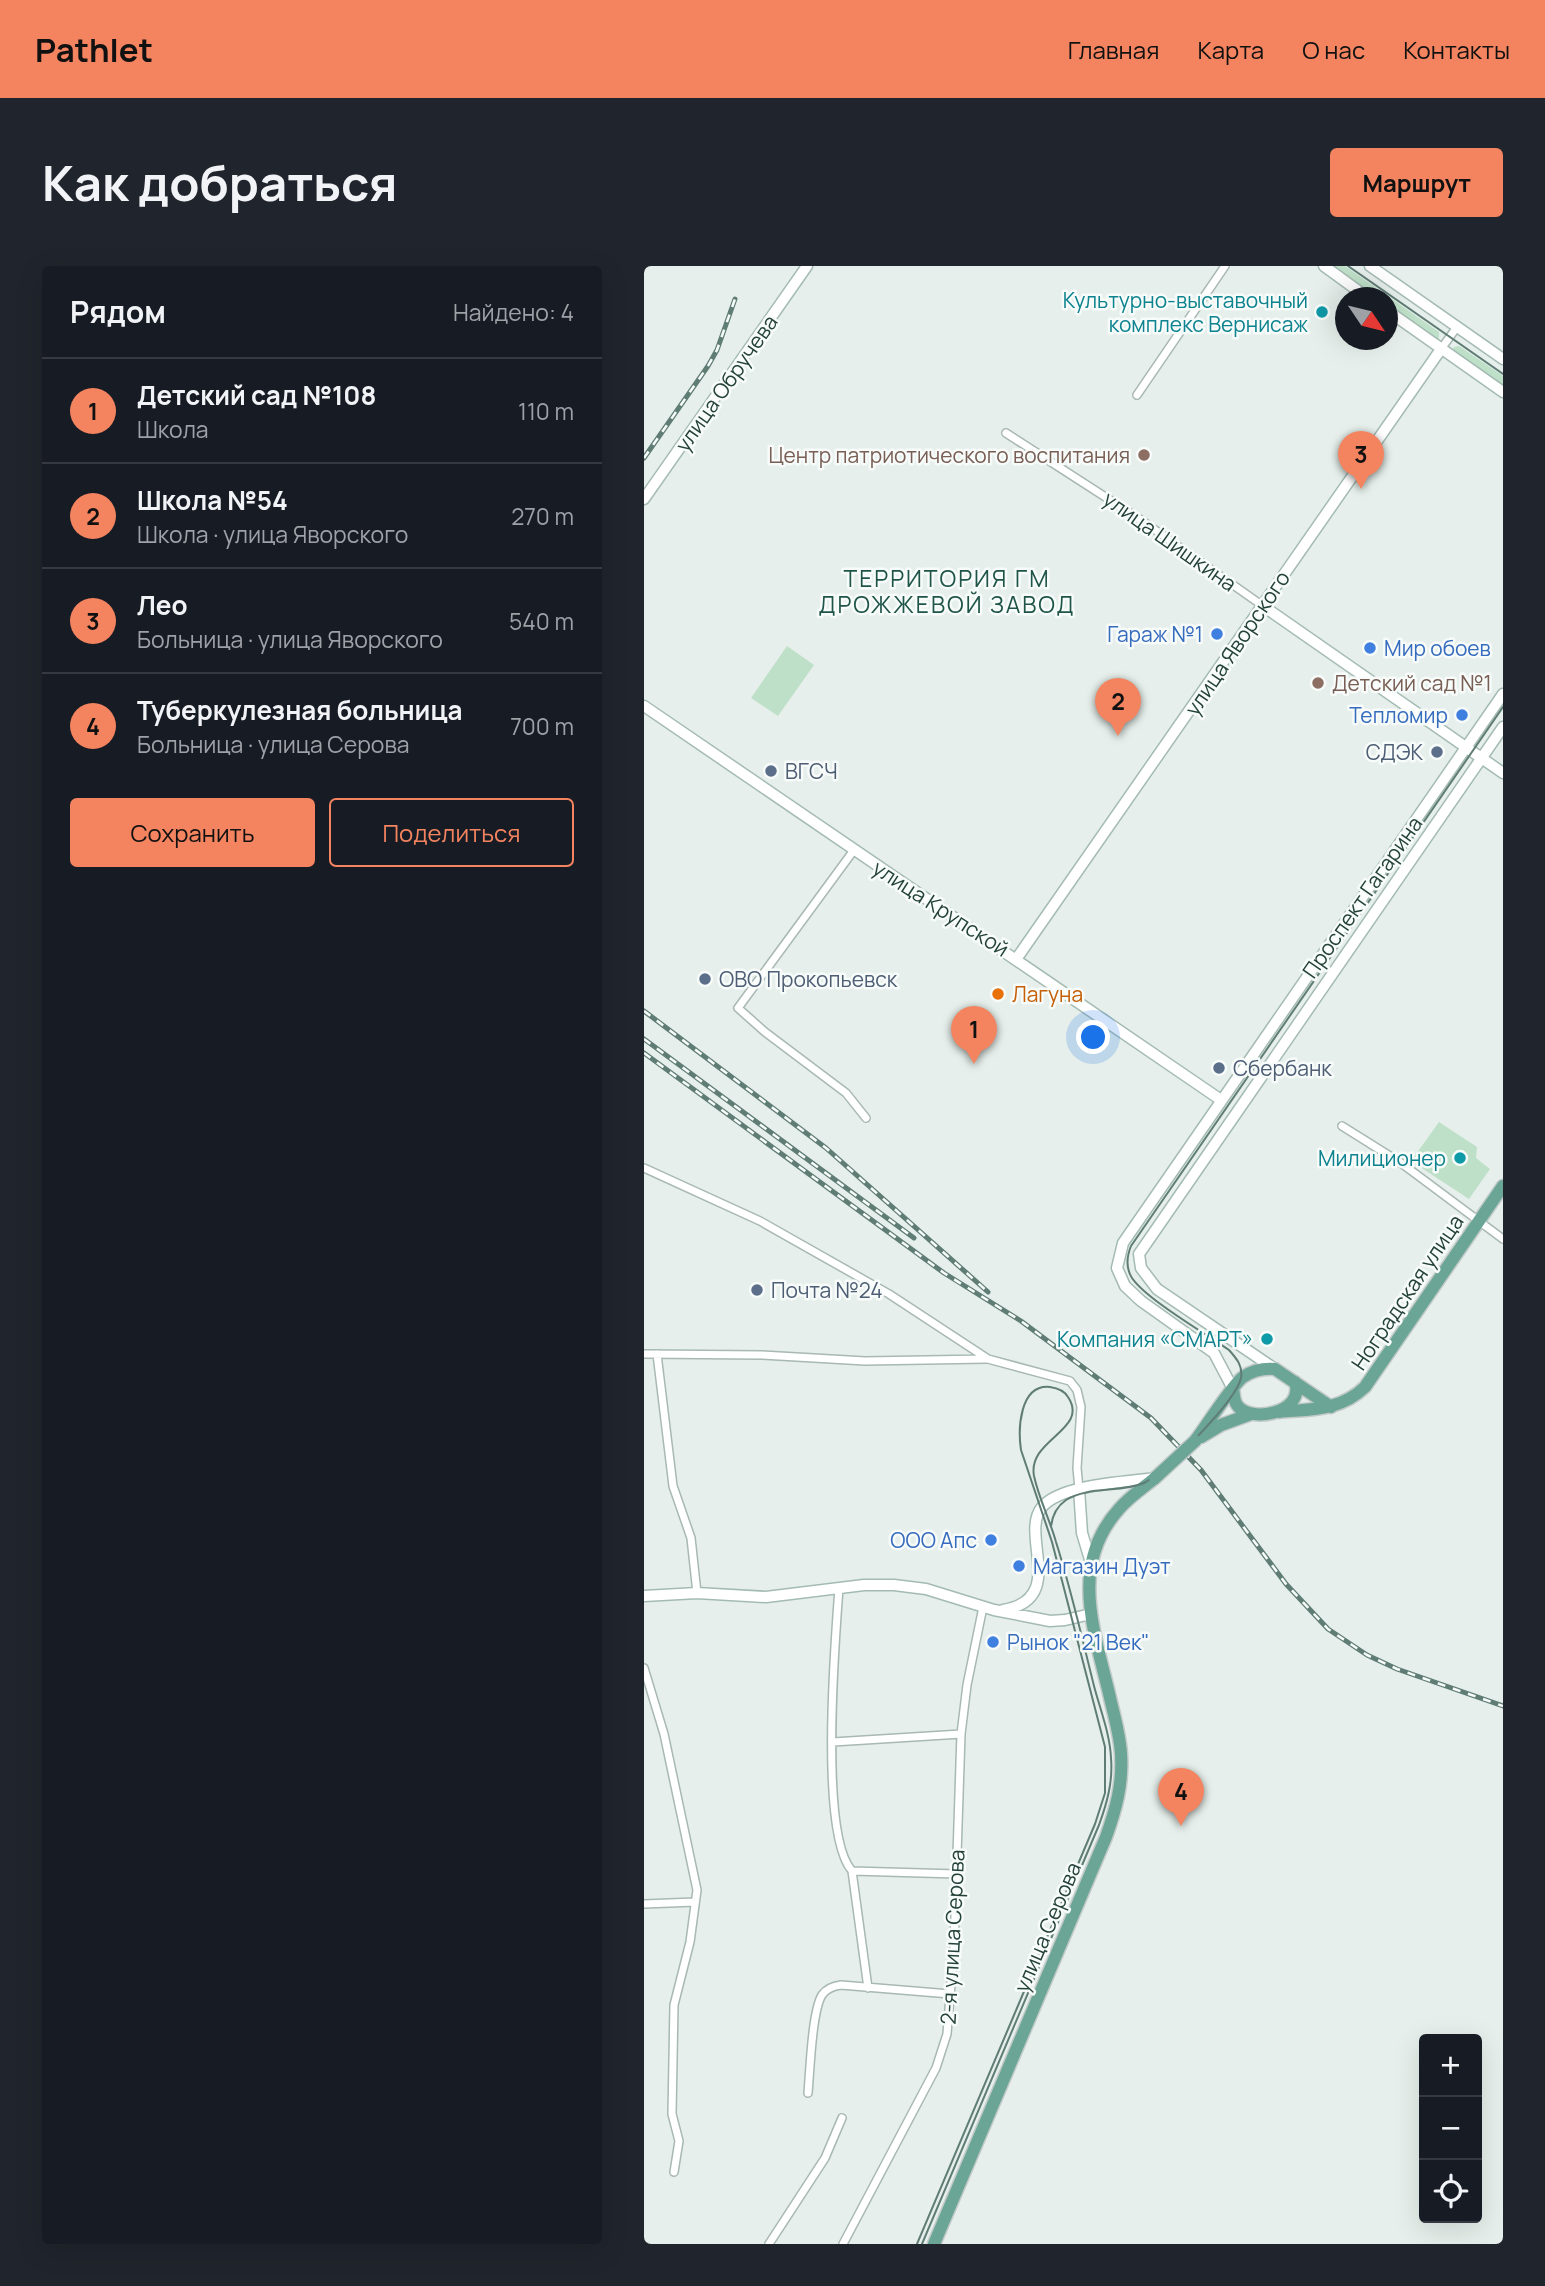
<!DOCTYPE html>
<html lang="ru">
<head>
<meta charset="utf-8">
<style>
  body { margin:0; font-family:Manrope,sans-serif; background:#20242c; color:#f1f3f6 }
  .controls { position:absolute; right:21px; bottom:21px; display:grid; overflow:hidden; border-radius:7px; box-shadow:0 7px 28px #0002 }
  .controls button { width:63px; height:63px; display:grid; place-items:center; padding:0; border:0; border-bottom:2px solid #363941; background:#171b24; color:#f1f3f6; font:35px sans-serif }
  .compass { position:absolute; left:691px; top:21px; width:63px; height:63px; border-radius:50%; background:#171b24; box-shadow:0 7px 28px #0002; rotate:125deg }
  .you { position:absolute; left:450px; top:772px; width:24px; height:24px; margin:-18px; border:5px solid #fff; border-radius:50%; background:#1a73e8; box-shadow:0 0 0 10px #1a73e833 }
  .badge { display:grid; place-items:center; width:46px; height:46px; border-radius:50%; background:#f4845f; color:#111; font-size:23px; font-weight:700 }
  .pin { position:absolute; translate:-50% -58px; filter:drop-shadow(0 2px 4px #0008) }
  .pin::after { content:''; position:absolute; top:37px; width:24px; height:21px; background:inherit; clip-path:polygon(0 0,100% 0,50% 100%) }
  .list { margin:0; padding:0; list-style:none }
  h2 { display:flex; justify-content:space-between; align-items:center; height:91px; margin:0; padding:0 28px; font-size:30px }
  h2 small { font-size:23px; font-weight:400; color:#9ea1a6 }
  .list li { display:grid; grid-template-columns:46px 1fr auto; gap:21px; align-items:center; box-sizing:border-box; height:105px; padding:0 28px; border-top:2px solid #363941 }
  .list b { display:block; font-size:26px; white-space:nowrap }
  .list p { margin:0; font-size:23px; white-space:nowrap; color:#9ea1a6 }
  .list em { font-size:23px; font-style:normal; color:#9ea1a6 }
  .actions { display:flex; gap:14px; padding:21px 28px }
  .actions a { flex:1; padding:16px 0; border:2px solid #f4845f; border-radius:7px; text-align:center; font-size:24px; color:#f4845f }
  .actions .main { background:#f4845f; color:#111 }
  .icon { flex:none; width:38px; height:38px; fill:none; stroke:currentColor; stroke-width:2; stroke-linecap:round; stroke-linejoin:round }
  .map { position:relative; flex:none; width:859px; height:1978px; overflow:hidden; border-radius:7px }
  header { display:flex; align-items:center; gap:42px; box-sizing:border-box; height:98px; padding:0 35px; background:#f4845f; color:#111 }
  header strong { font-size:33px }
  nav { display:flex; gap:38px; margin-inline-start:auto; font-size:24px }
  .intro { display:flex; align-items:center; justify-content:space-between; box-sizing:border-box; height:168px; padding:0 42px }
  h1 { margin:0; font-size:49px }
  .button { padding:18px 32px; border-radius:7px; background:#f4845f; color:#111; font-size:24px; font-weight:700 }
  main { display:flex; gap:42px; padding:0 42px }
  aside { flex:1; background:#171b24; border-radius:7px; box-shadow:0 7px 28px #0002 }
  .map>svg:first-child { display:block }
  .green { fill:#bfe0c8 }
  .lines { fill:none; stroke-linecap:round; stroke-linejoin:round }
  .street-casing { stroke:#a8b8b2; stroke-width:10 }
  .secondary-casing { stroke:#a4bbb3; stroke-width:13 }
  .primary-casing { stroke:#c2cac8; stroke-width:15 }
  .street { stroke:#fff; stroke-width:7 }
  .secondary { stroke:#fff; stroke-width:10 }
  .primary { stroke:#6aa596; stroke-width:12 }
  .tram { stroke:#5f7d75; stroke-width:2 }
  .rail-casing { stroke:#5f7d75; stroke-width:5 }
  .rail { stroke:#f7fbf9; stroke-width:2.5; stroke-dasharray:8; stroke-linecap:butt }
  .primary-bridge-casing { stroke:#c2cac8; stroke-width:15; stroke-linecap:butt }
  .primary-bridge { stroke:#6aa596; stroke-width:12 }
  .culture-dot { fill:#0f9aa8; stroke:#f7fbf9; stroke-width:2.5 }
  .education-dot { fill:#8d6e63; stroke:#f7fbf9; stroke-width:2.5 }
  .shop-dot { fill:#3f7fe0; stroke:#f7fbf9; stroke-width:2.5 }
  .service-dot { fill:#5c6f8a; stroke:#f7fbf9; stroke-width:2.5 }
  .food-dot { fill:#e8710a; stroke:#f7fbf9; stroke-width:2.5 }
  .labels { text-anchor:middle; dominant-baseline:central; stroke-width:5; stroke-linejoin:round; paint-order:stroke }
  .culture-label { font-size:21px; fill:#0d838f; stroke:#f7fbf9; text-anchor:end }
  .street-label { font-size:21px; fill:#24423a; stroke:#f7fbf9 }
  .education-label { font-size:21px; fill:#785e54; stroke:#f7fbf9; text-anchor:end }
  .shop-label { font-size:21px; fill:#366cbe; stroke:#f7fbf9; text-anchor:end }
  .service-label { font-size:21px; fill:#4e5e75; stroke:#f7fbf9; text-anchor:start }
  .food-label { font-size:21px; fill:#c56008; stroke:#f7fbf9; text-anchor:start }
  .neighbourhood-label { font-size:23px; letter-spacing:2px; fill:#1f5548; stroke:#f7fbf9 }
</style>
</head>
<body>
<header>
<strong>Pathlet</strong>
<nav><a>Главная</a><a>Карта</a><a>О нас</a><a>Контакты</a></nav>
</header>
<div class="intro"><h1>Как добраться</h1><a class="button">Маршрут</a></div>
<main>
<aside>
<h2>Рядом<small>Найдено: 4</small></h2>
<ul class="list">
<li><span class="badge">1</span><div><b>Детский сад №108</b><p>Школа</p></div><em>110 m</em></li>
<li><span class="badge">2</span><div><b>Школа №54</b><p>Школа · улица Яворского</p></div><em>270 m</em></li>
<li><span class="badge">3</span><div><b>Лео</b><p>Больница · улица Яворского</p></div><em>540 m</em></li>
<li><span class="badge">4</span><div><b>Туберкулезная больница</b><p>Больница · улица Серова</p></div><em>700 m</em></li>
</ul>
<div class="actions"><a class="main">Сохранить</a><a>Поделиться</a></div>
</aside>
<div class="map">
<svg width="859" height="1978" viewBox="0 0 859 1978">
  <rect width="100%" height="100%" fill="#e6efeb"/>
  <path class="green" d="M682 0H701L795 66V72L791 74 744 43V32L727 31Z
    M815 80 859 110V121L808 85 810 81Z
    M143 380 170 399 134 450 107 432Z
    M795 856 833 881 832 892 846 903 825 933 767 895Z"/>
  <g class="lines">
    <defs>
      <path id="street" d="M797 83 813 61
        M493 129 581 0
        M362 167 497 254 619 340
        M210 584 94 742 121 766 202 827 222 852
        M698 860 757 897 859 973
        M0 902 116 955 245 1028 344 1093 426 1115 433 1124 437 1141 433 1202 435 1223
        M0 1088 118 1089 221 1095 343 1093
        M13 1088 29 1220 47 1272 53 1327
        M195 1322C191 1376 175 1568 208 1605L224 1722
        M0 1402 20 1468 53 1624 46 1676 30 1739 28 1848 35 1875 30 1906
        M189 1476 317 1468
        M208 1605 313 1608
        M0 1638 51 1636
        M164 1827C166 1805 168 1745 178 1729 183 1722 189 1720 197 1719L306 1728
        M125 1978 181 1892 198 1852
        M199 1978 292 1802 303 1768 310 1680 317 1468 323 1419 339 1341"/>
      <path id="secondary" d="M680 0 724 32
        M726 0 859 93
        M744 45 859 126
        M0 233 163 0
        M619 340 859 507
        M0 440C192 572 385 701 577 834
        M373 692 797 83
        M631 1103 513 1023 497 1002 495 988 859 461
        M589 1123 570 1087 497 1035 481 1020 473 1002 479 977 859 428
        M435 1223 438 1267 447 1297
        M0 1330 53 1327 122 1331 220 1319H250L282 1323 350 1344 406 1355 421 1354 447 1348
        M359 1344C424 1333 375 1268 398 1241 417 1218 483 1216 511 1212"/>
      <path id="primary" d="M589 1123C590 1128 590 1135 593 1139 605 1158 662 1147 651 1116
        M635 1146C668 1143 696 1145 721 1121L859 920
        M557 1171 577 1159 607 1148
        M551 1175C562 1161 587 1120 599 1111 608 1105 620 1102 631 1103L687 1141
        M290 1978 462 1571C472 1543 479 1518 477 1488 476 1470 471 1453 467 1436 452 1369 423 1301 475 1243 485 1231 499 1222 511 1212"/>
    </defs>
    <use href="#street" class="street-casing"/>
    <use href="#secondary" class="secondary-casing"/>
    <use href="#primary" class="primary-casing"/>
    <use href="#street" class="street"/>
    <use href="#secondary" class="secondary"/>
    <use href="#primary" class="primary"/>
    <path class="tram" d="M704 0 859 108
      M407 1261C408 1250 412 1241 422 1234 444 1220 476 1227 500 1217 521 1207 592 1135 597 1112 599 1100 593 1093 585 1084 562 1068 502 1033 488 1012 481 1001 483 990 487 980L859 441
      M273 1978 451 1558 461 1527V1481L408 1276 377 1184C374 1164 375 1118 406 1121 413 1122 420 1124 424 1131 446 1164 383 1173 390 1210 395 1233 406 1254 412 1276 427 1323 438 1372 450 1420 456 1443 466 1468 467 1492 469 1516 463 1537 455 1559L278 1978"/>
    <defs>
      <path id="rail" d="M0 192 64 100 73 84 91 33
        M0 745 182 882 344 1026
        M0 773 270 972
        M0 787 300 1007 377 1055 507 1152 557 1204 642 1318 684 1363 723 1389 753 1403 859 1440"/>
    </defs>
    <use href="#rail" class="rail-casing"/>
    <use href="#rail" class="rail"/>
    <defs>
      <path id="primary-bridge" d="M511 1212 551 1175"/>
    </defs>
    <use href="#primary-bridge" class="primary-bridge-casing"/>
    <use href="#primary-bridge" class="primary-bridge"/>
  </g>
  <g class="culture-dot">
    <circle cx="678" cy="46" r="7"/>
    <circle cx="816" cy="892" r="7"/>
    <circle cx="623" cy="1073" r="7"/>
  </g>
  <g class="education-dot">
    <circle cx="500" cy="189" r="7"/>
    <circle cx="674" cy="417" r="7"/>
  </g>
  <g class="shop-dot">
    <circle cx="573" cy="368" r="7"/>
    <circle cx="726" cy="382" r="7"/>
    <circle cx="818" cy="449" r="7"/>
    <circle cx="347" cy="1274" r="7"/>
    <circle cx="375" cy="1300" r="7"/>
    <circle cx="349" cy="1376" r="7"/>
  </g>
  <g class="service-dot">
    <circle cx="793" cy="486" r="7"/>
    <circle cx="127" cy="505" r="7"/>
    <circle cx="61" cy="713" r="7"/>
    <circle cx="575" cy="802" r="7"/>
    <circle cx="113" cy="1024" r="7"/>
  </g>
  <circle class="food-dot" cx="354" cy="728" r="7"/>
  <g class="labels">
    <g class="culture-label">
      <text x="664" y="34">Культурно-выставочный<tspan x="664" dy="24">комплекс Вернисаж</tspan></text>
      <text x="802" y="892">Милиционер</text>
      <text x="609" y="1073">Компания «СМАРТ»</text>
    </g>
    <g class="street-label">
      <text transform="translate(82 117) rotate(-55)">улица Обручева</text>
      <text transform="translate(526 275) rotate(35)">улица Шишкина</text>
      <text transform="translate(593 377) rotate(-56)">улица Яворского</text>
      <text transform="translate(718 631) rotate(-55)">Проспект Гагарина</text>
      <text transform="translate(297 642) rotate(33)">улица Крупской</text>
      <text transform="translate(763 1026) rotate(-56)">Ноградская улица</text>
      <text transform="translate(403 1661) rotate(-67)">улица Серова</text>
      <text transform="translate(308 1671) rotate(-87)">2-я улица Серова</text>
    </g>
    <g class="education-label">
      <text x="486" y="189">Центр патриотического воспитания</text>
      <text x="688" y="417" text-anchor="start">Детский сад №1</text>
    </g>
    <g class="shop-label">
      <text x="559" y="368">Гараж №1</text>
      <text x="740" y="382" text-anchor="start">Мир обоев</text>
      <text x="804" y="449">Тепломир</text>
      <text x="333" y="1274">ООО Апс</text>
      <text x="389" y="1300" text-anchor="start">Магазин Дуэт</text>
      <text x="363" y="1376" text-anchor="start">Рынок "21 Век"</text>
    </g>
    <g class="service-label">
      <text x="779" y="486" text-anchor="end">СДЭК</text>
      <text x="141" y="505">ВГСЧ</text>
      <text x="75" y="713">ОВО Прокопьевск</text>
      <text x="589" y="802">Сбербанк</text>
      <text x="127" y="1024">Почта №24</text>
    </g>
    <g class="food-label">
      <text x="368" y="728">Лагуна</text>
    </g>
    <g class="neighbourhood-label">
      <text x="303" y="312">ТЕРРИТОРИЯ ГМ<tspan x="303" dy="26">ДРОЖЖЕВОЙ ЗАВОД</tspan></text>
    </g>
  </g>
</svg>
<div class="controls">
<button>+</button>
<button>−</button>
<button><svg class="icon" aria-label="locate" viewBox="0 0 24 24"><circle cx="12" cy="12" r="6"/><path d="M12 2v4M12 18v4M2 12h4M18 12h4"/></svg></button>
</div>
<svg class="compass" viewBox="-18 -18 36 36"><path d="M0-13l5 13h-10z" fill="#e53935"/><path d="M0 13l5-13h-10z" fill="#9ea1a6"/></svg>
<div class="you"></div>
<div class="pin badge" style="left:330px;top:798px">1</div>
<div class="pin badge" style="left:474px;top:470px">2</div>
<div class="pin badge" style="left:717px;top:223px">3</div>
<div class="pin badge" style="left:537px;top:1560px">4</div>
</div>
</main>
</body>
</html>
